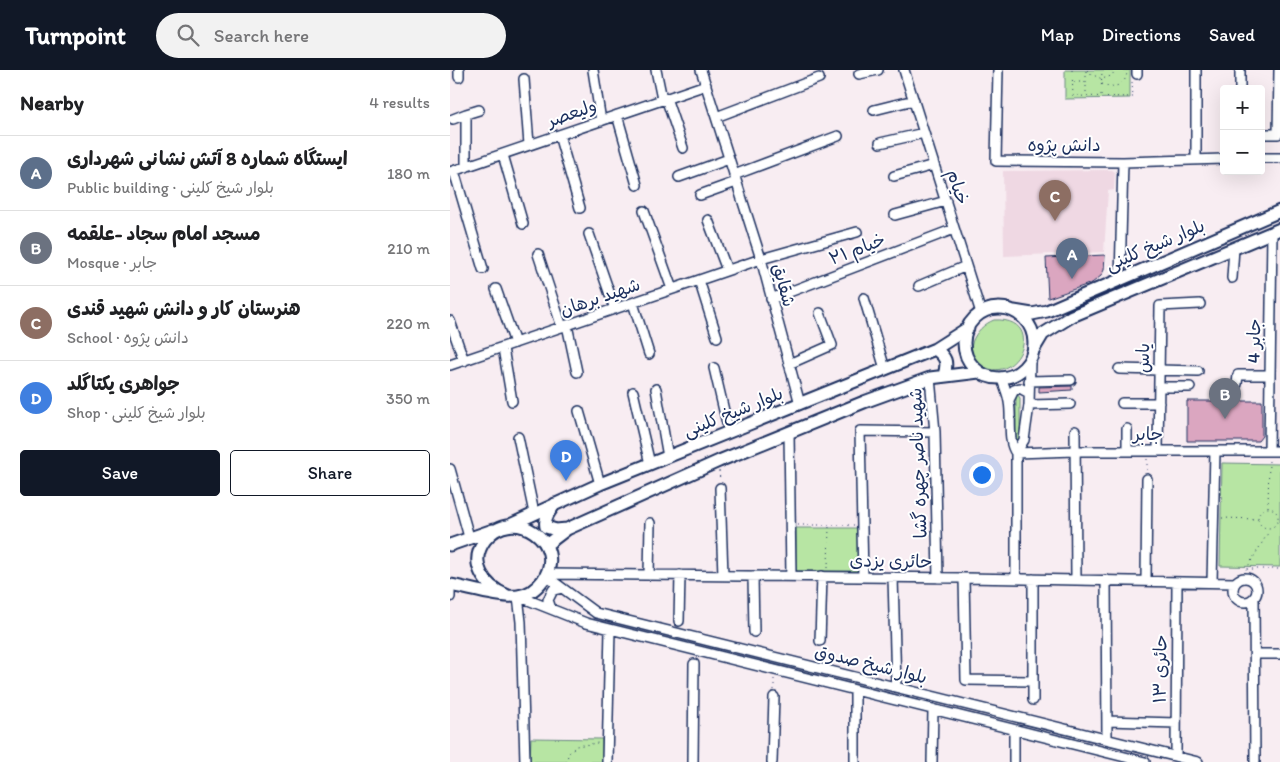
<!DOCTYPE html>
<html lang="en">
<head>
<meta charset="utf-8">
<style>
  body { margin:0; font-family:Itim,"Playpen Sans Arabic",sans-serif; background:#f2f2f2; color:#202124 }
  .controls { position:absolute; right:15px; top:15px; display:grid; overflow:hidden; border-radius:5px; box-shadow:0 5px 20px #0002 }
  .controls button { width:45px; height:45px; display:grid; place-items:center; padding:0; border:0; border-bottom:1px solid #e0e0e0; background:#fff; color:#202124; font:25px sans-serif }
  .you { position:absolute; left:531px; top:404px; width:18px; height:18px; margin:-12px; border:4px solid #fff; border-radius:50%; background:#1a73e8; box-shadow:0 0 0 8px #1a73e833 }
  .badge { display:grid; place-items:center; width:32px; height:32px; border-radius:50%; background:#111827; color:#fff; font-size:16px; font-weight:700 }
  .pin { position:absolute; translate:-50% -41px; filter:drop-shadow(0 1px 2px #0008) }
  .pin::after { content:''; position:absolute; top:26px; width:18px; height:15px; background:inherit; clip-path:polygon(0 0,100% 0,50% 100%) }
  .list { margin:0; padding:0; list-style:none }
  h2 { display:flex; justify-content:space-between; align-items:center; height:65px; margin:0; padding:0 20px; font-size:21px }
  h2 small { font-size:16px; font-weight:400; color:#757577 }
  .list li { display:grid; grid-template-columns:32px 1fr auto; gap:15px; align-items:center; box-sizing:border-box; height:75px; padding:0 20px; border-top:1px solid #e0e0e0 }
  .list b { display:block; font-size:19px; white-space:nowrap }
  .list p { margin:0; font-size:16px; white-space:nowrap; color:#757577 }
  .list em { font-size:16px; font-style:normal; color:#757577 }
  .actions { display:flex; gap:10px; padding:15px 20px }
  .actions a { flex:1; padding:11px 0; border:1px solid #111827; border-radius:5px; text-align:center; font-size:18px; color:#111827 }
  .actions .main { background:#111827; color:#fff }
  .icon { flex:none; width:28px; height:28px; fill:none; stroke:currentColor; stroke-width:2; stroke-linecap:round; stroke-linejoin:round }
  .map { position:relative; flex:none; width:830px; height:692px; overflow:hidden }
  header { display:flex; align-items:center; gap:30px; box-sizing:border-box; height:70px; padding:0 25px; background:#111827; color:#fff }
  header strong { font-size:24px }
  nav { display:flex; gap:28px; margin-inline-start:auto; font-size:18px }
  .search { width:350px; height:45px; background:#f2f2f2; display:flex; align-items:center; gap:12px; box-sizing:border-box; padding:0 18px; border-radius:28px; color:#757577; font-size:19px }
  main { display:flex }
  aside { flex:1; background:#fff }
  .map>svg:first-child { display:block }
  .built { fill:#efd8e3 }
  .green { fill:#b7e5a3; stroke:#698a80 }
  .building { fill:#dba6c0; stroke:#1b2f5e }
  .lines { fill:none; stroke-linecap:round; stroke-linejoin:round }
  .minor-casing { stroke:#1b2f5e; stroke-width:12 }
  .major-casing { stroke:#1b2f5e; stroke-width:15 }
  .path { stroke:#1b2f5e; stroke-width:1; stroke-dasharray:1 4; stroke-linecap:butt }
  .minor { stroke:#fff; stroke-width:9 }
  .major { stroke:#fff; stroke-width:11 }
  .labels { text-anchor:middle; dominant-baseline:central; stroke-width:4; stroke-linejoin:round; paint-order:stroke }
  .street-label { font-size:18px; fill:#1b2f5e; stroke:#fff }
</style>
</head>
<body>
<header>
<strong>Turnpoint</strong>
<div class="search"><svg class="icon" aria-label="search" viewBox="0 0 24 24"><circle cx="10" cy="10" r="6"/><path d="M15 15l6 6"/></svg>Search here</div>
<nav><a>Map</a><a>Directions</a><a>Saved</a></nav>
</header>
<main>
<aside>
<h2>Nearby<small>4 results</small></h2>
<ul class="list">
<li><span class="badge" style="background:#5c6f8a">A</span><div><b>ایستگاه شماره 8 آتش نشانی شهرداری</b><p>Public building · بلوار شیخ کلینی</p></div><em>180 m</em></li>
<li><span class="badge" style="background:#6b7280">B</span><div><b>مسجد امام سجاد -علقمه</b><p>Mosque · جابر</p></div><em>210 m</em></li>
<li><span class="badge" style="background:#8d6e63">C</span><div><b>هنرستان کار و دانش شهید قندی</b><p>School · دانش پژوه</p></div><em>220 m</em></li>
<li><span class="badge" style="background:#3f7fe0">D</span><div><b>جواهری یکتاگلد</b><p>Shop · بلوار شیخ کلینی</p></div><em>350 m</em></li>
</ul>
<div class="actions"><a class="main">Save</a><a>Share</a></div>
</aside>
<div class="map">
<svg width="830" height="692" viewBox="0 0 830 692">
  <rect width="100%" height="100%" fill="#f8edf2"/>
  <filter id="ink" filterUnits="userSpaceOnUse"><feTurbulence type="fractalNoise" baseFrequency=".02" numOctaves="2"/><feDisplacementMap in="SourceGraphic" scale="10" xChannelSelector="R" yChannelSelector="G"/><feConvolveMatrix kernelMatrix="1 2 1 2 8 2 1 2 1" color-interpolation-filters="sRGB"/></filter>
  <g filter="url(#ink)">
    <path class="built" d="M662 100 665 102 664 120 658 121 654 182 554 186 553 101Z"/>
    <path class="green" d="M615 0H680V28L615 29Z
      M544 250C597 247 569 314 534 297 509 285 525 257 544 250Z
      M568 325 570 328V377L566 375V326Z
      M772 393 830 394V497L770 496Z
      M346 458H409V501H346Z
      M81 668 152 669V692H80Z"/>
    <path class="building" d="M655 185 654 200 651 206 642 213 598 228 596 188Z
      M622 316V320L589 322V317Z
      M737 331H812V366L808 371H737Z"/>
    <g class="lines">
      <defs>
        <path id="minor" d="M9 0V7
          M143 0 151 51
          M206 0 212 29
          M251 0 311 189 350 334
          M454 0 531 243
          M548 0 546 91 673 92 774 89
          M687 0V4
          M746 0V90
          M409 4 428 0
          M74 9 79 75
          M790 19V0
          M216 28 233 78
          M424 40 464 30
          M16 44 29 40
          M167 45 187 115
          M266 47 369 8
          M3 49 16 44V97
          M811 64H828L829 0
          M109 65 130 138
          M430 73 474 63
          M53 85 73 154
          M811 88H830
          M4 101 33 199
          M0 102 256 15
          M284 105 388 66
          M444 106 484 95
          M229 107 279 89
          M250 125 286 112
          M194 141 222 219
          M445 145 496 131
          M258 150 277 200
          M139 164 165 239
          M88 184 112 257
          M782 208 784 178
          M670 209 673 92
          M249 210 267 267
          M469 216 516 196
          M46 219 65 273
          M414 228 435 299
          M321 229 504 159
          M183 233 199 284
          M0 251 14 291
          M117 255 127 302
          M53 278 62 331
          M339 294 382 275 370 243
          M0 295 311 189 407 162
          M264 298 279 362
          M669 299 748 301
          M480 308 485 362 488 508
          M552 309C554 316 558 324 559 332 562 346 557 372 566 383
          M579 311 621 310
          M787 314 788 305H820
          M709 317H740
          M206 319 218 387
          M183 322 200 394
          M559 330 564 320 570 318 579 323
          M672 333H709
          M579 335 620 334
          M129 341 150 414
          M677 359V381
          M625 361 626 510
          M339 363 341 506
          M68 367 84 443
          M819 380 822 162
          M708 381 710 236 750 234
          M566 383 625 381H830
          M566 383V509
          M566 383 574 370 579 335 580 290
          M0 399 19 467
          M270 418 273 505
          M97 504 514 508 785 513
          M199 505 200 453
          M96 506 146 543 748 692
          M303 506 304 562
          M413 507 410 361 485 362
          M443 507 446 617
          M783 520a12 12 0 1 1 24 0a12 12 0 1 1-24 0Z
          M514 508 516 610 583 611
          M656 510 657 669
          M696 511 697 409
          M762 512 765 381
          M0 527V515
          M804 528 805 692
          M101 539 98 530 103 520 112 518
          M229 551 230 505
          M370 571 372 506
          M805 584H830
          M583 630V509
          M657 651 726 653
          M726 686 727 512
          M75 692 71 552 68 526 136 553 695 692
          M157 692 160 559
          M243 692 244 594
          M322 692 324 627
          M405 692V620
          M482 692 483 639
          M564 692V660"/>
        <path id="major" d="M514 273a35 35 0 1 1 70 0a35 35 0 1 1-70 0Z
          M564 241 582 244 597 241 830 141
          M485 279C496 287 498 292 494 305
          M584 279 593 264 622 246 830 159
          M105 434C99 442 94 448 96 457L106 460 117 459
          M60 455 150 414 485 279 518 258
          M0 475 43 460
          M96 475 117 459 269 391 414 332 480 308 529 302
          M0 515C18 518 51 528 68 526 78 525 87 518 93 510 119 473 63 433 35 470 18 493 34 516 56 525"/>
      </defs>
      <use href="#minor" class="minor-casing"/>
      <use href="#major" class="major-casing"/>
      <path class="path" d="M622 0 623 26 683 27 682 12
        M637 0 641 4 652 9 661 6 666 0
        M636 1V24
        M624 12H635
        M652 14C664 19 677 16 677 0
        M651 25 652 0
        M697 389V400
        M269 401 270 410
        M818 437 819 389
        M808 448a10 10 0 1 1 20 0a10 10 0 1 1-20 0Z
        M772 448 808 449
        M348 455H404
        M378 498 379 455
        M797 499H830
        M791 508 821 458
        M324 620V609
        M644 687V692
        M117 692 118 684 126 676 148 673"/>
      <use href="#minor" class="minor"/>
      <use href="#major" class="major"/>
    </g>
  </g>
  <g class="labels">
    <g class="street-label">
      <text transform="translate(122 43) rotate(-19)">ولیعصر</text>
      <text x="614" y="75">دانش پژوه</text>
      <text transform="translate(508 117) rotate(73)">خیام</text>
      <text transform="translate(705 175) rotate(-23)">بلوار شیخ کلینی</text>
      <text transform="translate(407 179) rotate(-21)">خیام ۲۱</text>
      <text transform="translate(334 215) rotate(75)">شقایق</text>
      <text transform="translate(150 227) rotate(-19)">شهید برهان</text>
      <text transform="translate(804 271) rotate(-89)">جابر 4</text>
      <text transform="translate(693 288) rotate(-89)">یاس</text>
      <text transform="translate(283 342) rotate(-22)">بلوار شیخ کلینی</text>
      <text x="698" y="364">جابر</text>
      <text transform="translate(468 393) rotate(-92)">شهید ناصر چهره گشا</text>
      <text transform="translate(441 491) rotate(1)">حائری یزدی</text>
      <text transform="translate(421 594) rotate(14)">بلوار شیخ صدوق</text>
      <text transform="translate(710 599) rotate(-89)">حائری ۱۳</text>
    </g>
  </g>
</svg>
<div class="controls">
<button>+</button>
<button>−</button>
</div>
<div class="you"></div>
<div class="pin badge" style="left:622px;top:209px;background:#5c6f8a">A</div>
<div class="pin badge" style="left:775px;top:349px;background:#6b7280">B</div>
<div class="pin badge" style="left:605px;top:151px;background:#8d6e63">C</div>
<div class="pin badge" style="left:116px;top:411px;background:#3f7fe0">D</div>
</div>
</main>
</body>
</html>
